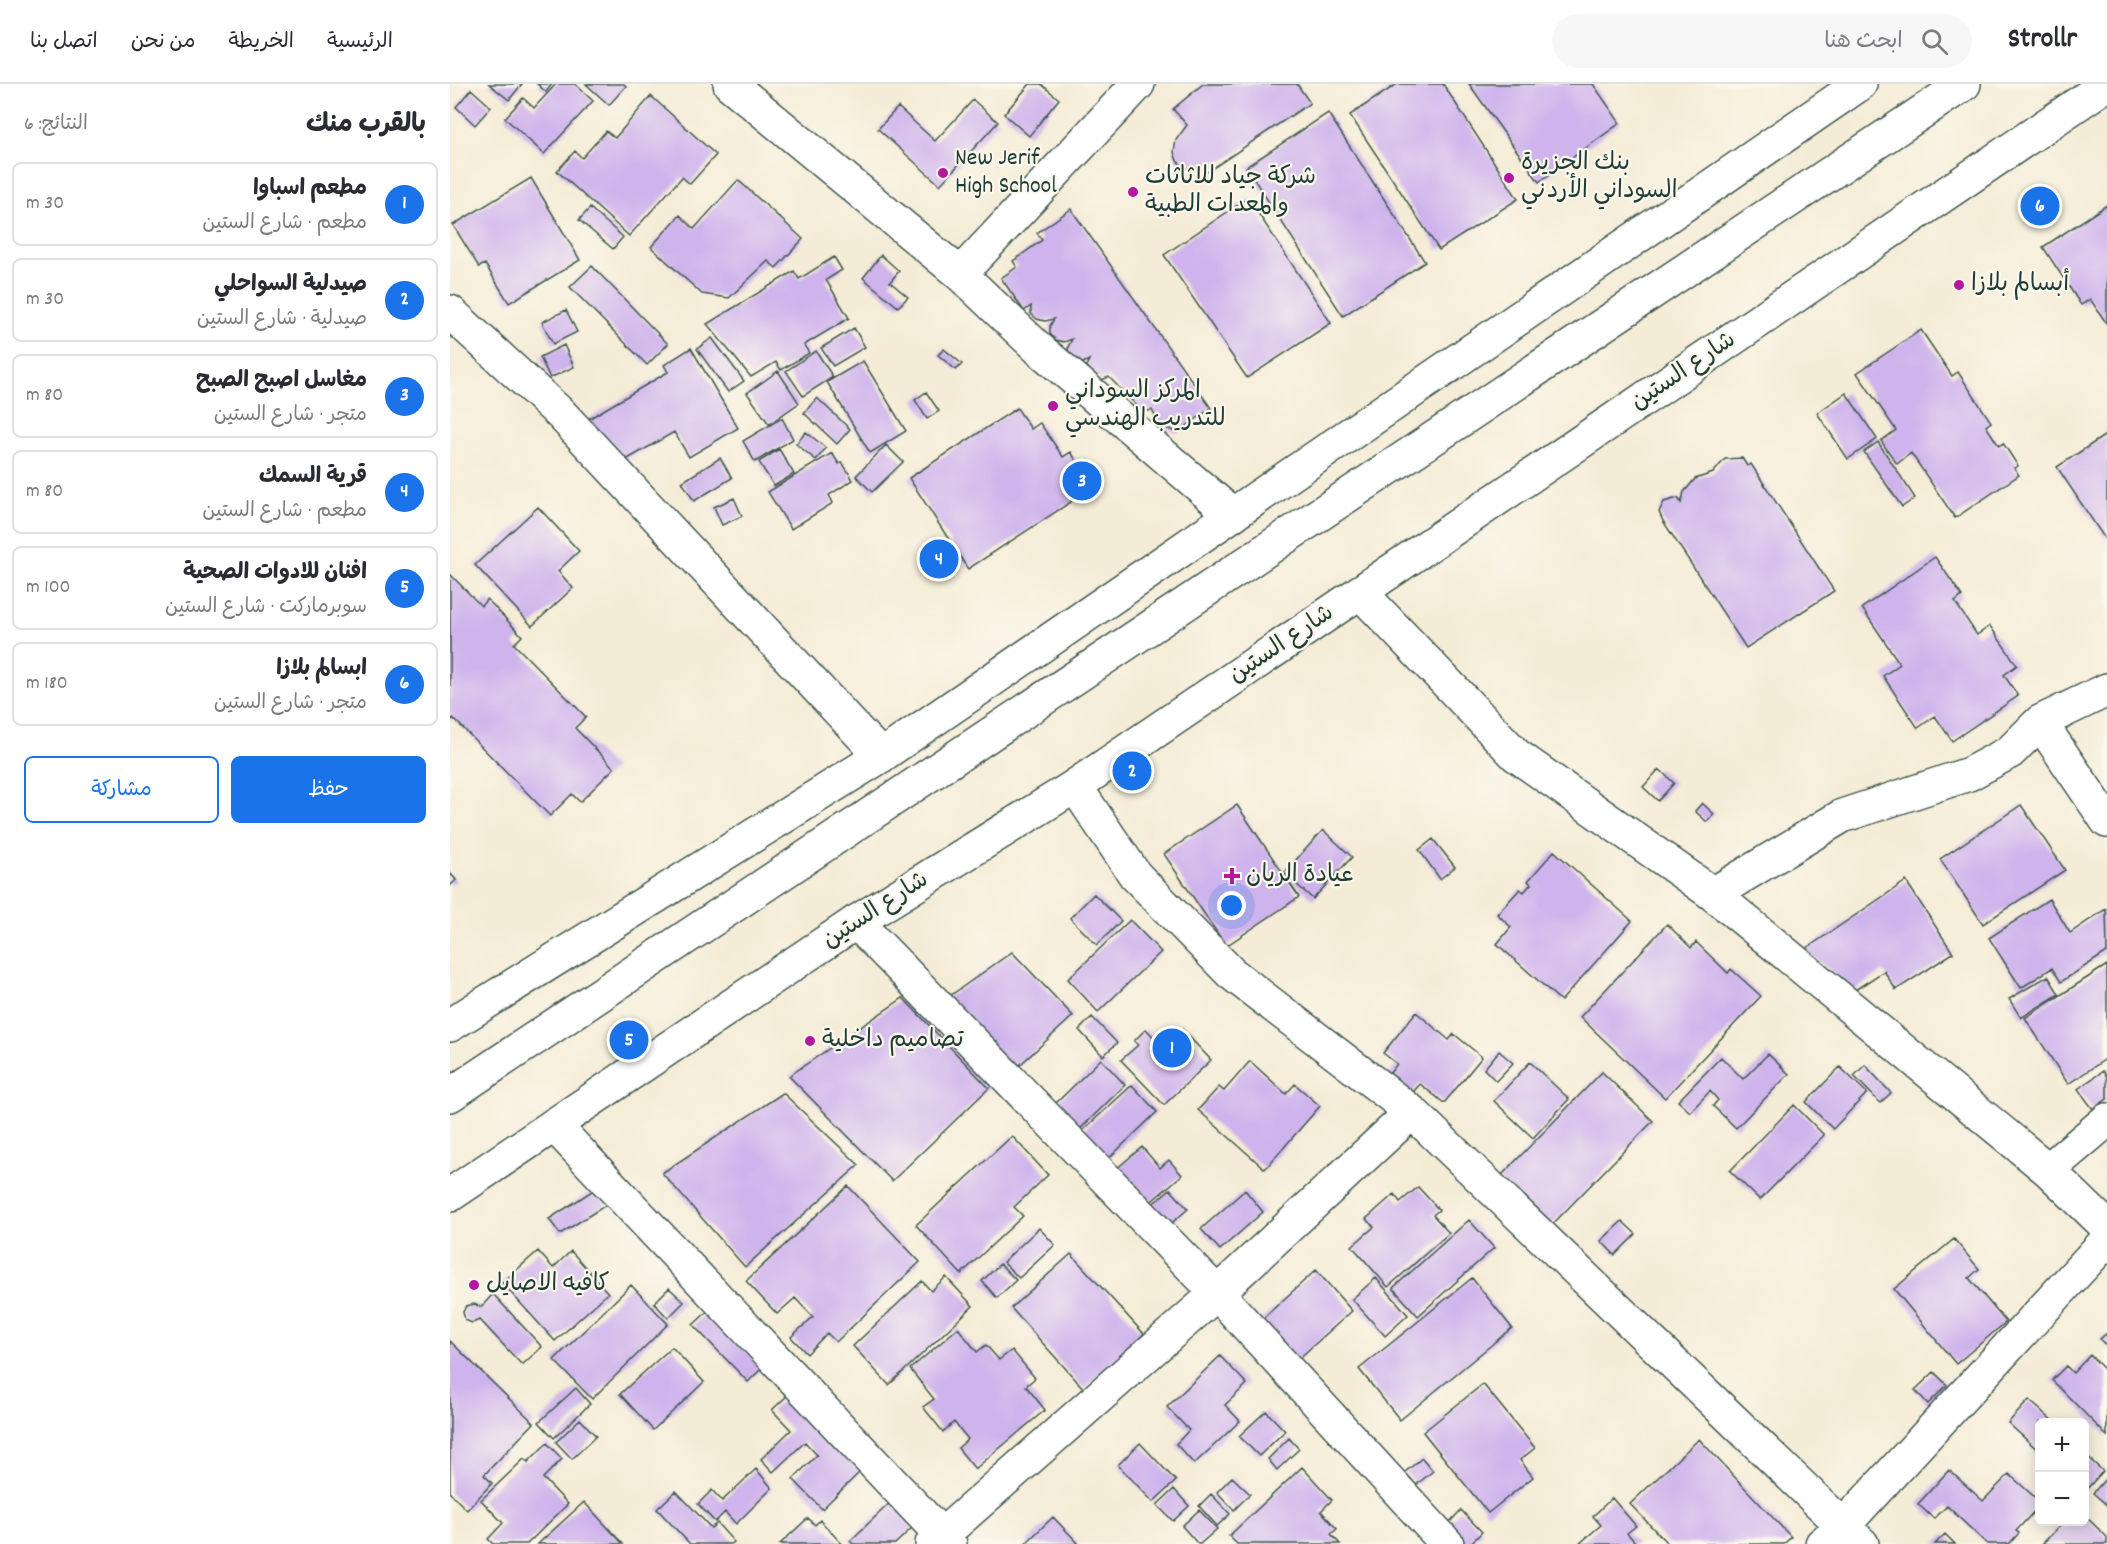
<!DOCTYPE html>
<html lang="ar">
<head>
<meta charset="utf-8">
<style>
  body { margin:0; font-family:Dekko,"Playpen Sans Arabic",sans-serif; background:#f7f7f7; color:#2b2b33; direction:rtl }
  .controls { position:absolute; right:18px; bottom:18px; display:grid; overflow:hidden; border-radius:9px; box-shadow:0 3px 15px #0003 }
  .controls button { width:54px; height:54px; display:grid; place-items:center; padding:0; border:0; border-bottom:2px solid #e1e1e2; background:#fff; color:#2b2b33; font:30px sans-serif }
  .you { position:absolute; left:782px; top:822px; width:21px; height:21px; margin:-15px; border:4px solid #fff; border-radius:50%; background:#1a73e8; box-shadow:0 0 0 9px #1a73e833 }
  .badge { display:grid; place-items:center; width:39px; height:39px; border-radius:50%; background:#1a73e8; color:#fff; font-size:20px; font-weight:700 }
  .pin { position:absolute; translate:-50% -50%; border:3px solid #fff; box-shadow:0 2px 6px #0006 }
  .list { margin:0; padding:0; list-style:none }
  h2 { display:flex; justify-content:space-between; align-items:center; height:78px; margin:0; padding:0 24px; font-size:26px }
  h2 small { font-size:20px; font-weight:400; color:#7c7c81 }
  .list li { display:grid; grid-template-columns:39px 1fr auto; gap:18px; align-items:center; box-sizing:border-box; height:84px; margin:0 12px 12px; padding:0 12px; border:2px solid #e1e1e2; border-radius:9px }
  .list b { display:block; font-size:22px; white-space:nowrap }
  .list p { margin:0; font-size:20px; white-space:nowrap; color:#7c7c81 }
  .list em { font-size:20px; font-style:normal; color:#7c7c81 }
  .actions { display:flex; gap:12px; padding:18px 24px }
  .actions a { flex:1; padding:14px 0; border:2px solid #1a73e8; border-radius:9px; text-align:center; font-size:21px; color:#1a73e8 }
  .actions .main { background:#1a73e8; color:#fff }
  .icon { flex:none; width:33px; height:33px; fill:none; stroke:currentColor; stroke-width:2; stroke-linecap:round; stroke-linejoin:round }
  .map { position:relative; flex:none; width:1657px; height:1460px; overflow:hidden; direction:ltr }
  header { display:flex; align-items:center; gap:36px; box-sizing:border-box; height:84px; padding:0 30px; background:#fff; border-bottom:2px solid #e1e1e2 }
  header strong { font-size:28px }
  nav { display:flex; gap:33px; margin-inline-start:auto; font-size:21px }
  .search { width:420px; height:54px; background:#f7f7f7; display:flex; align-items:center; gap:15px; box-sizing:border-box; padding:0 21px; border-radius:33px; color:#7c7c81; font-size:22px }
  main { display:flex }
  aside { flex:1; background:#fff }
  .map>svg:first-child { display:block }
  .building { fill:#ceb3ec }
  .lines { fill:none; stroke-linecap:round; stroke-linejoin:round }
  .street-casing { stroke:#3f574c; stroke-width:36 }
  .secondary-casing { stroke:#3f574c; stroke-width:36 }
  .street { stroke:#fff; stroke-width:33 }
  .secondary { stroke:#fff; stroke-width:33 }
  .poi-dot { fill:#b5179e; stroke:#fbf7ec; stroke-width:2 }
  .labels { text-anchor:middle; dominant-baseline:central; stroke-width:4.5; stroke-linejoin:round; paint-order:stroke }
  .poi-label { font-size:24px; fill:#1f3d34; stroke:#fbf7ec; text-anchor:start }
  .street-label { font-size:24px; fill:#1f3d34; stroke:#fbf7ec }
</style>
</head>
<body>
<header>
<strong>Strollr</strong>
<div class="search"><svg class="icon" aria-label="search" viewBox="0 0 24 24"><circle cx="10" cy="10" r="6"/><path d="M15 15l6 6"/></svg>ابحث هنا</div>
<nav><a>الرئيسية</a><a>الخريطة</a><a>من نحن</a><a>اتصل بنا</a></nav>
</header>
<main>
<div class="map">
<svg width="1657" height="1460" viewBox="0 0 1657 1460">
  <rect width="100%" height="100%" fill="#fbf7ec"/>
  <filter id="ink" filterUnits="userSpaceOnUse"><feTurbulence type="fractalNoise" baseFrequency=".0167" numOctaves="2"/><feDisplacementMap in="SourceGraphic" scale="12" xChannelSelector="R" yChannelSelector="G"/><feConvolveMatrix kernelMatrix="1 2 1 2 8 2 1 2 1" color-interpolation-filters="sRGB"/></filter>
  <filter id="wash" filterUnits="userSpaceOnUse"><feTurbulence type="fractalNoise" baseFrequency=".008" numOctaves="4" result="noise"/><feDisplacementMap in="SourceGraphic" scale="24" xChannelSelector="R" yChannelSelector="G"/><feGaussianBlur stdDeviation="1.35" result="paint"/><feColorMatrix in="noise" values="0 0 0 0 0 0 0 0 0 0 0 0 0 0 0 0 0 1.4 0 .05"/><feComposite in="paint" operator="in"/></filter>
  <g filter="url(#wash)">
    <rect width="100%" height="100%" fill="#f4ecd6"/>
    <g id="blocks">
      <path class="building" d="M39 0H72L59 16Z
        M87 0H102L96 8Z
        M106 0H125L143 17 94 70 55 34 73 14 84 24Z
        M136 0H174L176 2 159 21Z
        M580 0H591L609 15 579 52 554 30Z
        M753 0H847L860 19 757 88 751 82 743 85 734 83 727 77 724 68 726 56 737 41 723 25Z
        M947 0H993L1068 115 989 166 900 31Z
        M1019 0H1143L1170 39 1089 98Z
        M21 5 41 23 25 41 6 23Z
        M201 12 266 71 240 100 232 93 179 152 107 87 125 67 132 74 156 47 165 54Z
        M523 16 548 38 490 101 428 45 448 23 485 57Z
        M878 29 975 178 893 232 796 83Z
        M81 94 130 176 59 219 35 180 29 183 3 141Z
        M288 96 353 155 326 184 318 177 279 214 252 210 201 163 230 131 244 145Z
        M798 114 881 239 797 294 714 171Z
        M1657 121V240L1640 215 1631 221 1593 163Z
        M140 124 173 153 163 165 129 136Z
        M621 125 761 324 727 349 710 341 702 326 693 328 659 293 651 296 643 295 638 289 637 280 639 276 633 279 625 277 619 271 618 263 622 255 614 258 606 256 600 250V242L604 235 595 237 587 235 581 230V222L574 227 551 194 567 183 563 177 592 156 587 149Z
        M431 171 449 187 440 198 458 213 448 223 413 194Z
        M384 173 392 186 376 196 399 234 354 261 359 269 331 286 326 278 301 293 257 240 344 187 349 195Z
        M142 182 218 260 197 281 120 203Z
        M116 226 127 248 103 260 92 238Z
        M404 244 415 263 383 282 371 264Z
        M1471 246 1502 292 1508 288 1541 338 1536 342 1549 362 1553 359 1568 382 1564 384 1569 391 1505 434 1461 369 1447 380 1431 357 1446 346 1407 289Z
        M262 254 294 297 278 308 247 265Z
        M114 261 124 283 100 294 90 273Z
        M241 264 288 344 239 373 224 348 176 376 135 337 218 288 214 281Z
        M494 265 512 280 506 286 488 271Z
        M366 267 383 293 353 312 336 287Z
        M413 277 456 347 420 369 377 298Z
        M328 287 349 319 319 340 297 309Z
        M476 308 489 327 477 335 465 316Z
        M1396 309 1427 355 1398 375 1367 329Z
        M367 314 400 345 387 360 354 329Z
        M567 324 581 345 590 339 613 373 621 368 632 386 639 381 650 399 518 485 459 394Z
        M332 334 343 355 305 378 293 357Z
        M356 348 376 364 366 376 346 360Z
        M1657 350V458L1607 383Z
        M1428 358 1465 414 1452 423 1414 368Z
        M436 361 453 378 422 408 406 392Z
        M329 365 344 390 324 402 309 378Z
        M382 369 389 380 392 378 403 396 379 411 383 419 341 445 318 408Z
        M270 374 282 394 244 417 232 398Z
        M1292 374 1297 382 1301 380 1384 507 1296 564 1213 437 1209 428 1214 418 1228 414 1231 419 1234 408 1245 395 1263 389 1275 375Z
        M284 414 292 432 272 441 264 423Z
        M88 423 129 467 108 487 123 504 82 542 25 481Z
        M1485 473 1512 512 1505 518 1527 551 1540 542 1567 581 1554 591 1568 612 1502 657 1485 632 1468 644 1433 592 1450 580 1412 524Z
        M0 490 31 522 37 515 72 552 64 560 136 633 125 644 164 684 130 718 122 710 100 732 3 634 0 637Z
        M1209 685 1224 699 1208 717 1193 703Z
        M1252 719 1264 730 1257 738 1245 727Z
        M787 721 849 813 776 862 714 770Z
        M1571 721 1615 786 1533 840 1490 775Z
        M873 746 902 773 863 815 834 789Z
        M983 755 1005 783 990 795 969 766Z
        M1104 767 1182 837 1111 917 1047 860 1061 843 1047 830 1070 805 1074 808 1081 800 1078 797Z
        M0 789 6 796 0 802Z
        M1456 797 1503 869 1446 906 1434 887 1405 906 1354 866Z
        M644 810 671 837 647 861 620 834Z
        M1599 815 1620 849 1656 825 1657 868 1611 898 1602 884 1571 904 1539 854Z
        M680 836 711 868 648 928 618 895Z
        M1217 840 1241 864 1246 858 1278 889 1281 885 1311 912 1215 1014 1130 933Z
        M562 868 623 932 559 991 487 921Z
        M1657 881V974L1618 1000 1575 934Z
        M1598 892 1609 910 1571 934 1559 915Z
        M453 914 539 1004 442 1097 339 992Z
        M966 928 999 956 1004 950 1032 973 994 1019 970 1000 959 1013 936 994 947 980 933 969Z
        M642 933 667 959 653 972 629 946Z
        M696 945 713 963 732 945 761 976 714 1021 671 976 688 961 684 957Z
        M1049 967 1063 979 1046 997 1034 985Z
        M1318 970 1339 990 1286 1044 1263 1022 1268 1016 1260 1007 1240 1028 1228 1017 1271 973 1293 995Z
        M651 975 675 1001 625 1050 601 1024Z
        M800 977 836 1010 845 1000 870 1022 815 1085 748 1026 769 1003 774 1007Z
        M1080 978 1119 1015 1083 1054 1044 1017Z
        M1415 981 1441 1009 1430 1019 1404 992Z
        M1390 983 1417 1009 1383 1045 1356 1018Z
        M1653 987 1657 993V1015L1643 1025 1628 1005Z
        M1152 988 1203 1037 1099 1144 1048 1095Z
        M682 1001 707 1028 655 1078 629 1050Z
        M333 1009 409 1081 295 1183 212 1089Z
        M1344 1021 1374 1051 1310 1116 1280 1087Z
        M562 1052 598 1091 564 1123 573 1132 511 1190 466 1141Z
        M692 1063 710 1084 719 1076 732 1091 696 1122 665 1086Z
        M398 1102 470 1178 386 1258 377 1249 357 1270 341 1253 363 1233 345 1214 327 1230 296 1197Z
        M968 1103 989 1126 983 1131 999 1149 938 1203 902 1162 924 1143 916 1135 944 1110 950 1118Z
        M145 1105 156 1121 110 1150 99 1135Z
        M720 1105 738 1125 717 1143 699 1123Z
        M795 1106 813 1128 770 1166 751 1145Z
        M1019 1136 1044 1164 968 1232 943 1204Z
        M1172 1137 1186 1150 1165 1171 1151 1157Z
        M589 1144 605 1161 569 1194 553 1178Z
        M1504 1155 1529 1185 1519 1194 1556 1238 1506 1280 1444 1205Z
        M88 1167 103 1184 121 1167 158 1209 105 1257 52 1199Z
        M621 1170 694 1250 634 1305 561 1224Z
        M550 1180 566 1196 547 1214 532 1197Z
        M866 1186 902 1227 846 1277 810 1237Z
        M496 1193 523 1222 439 1301 403 1262 472 1197 481 1207Z
        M926 1194 958 1231 935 1252 902 1215Z
        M1022 1194 1062 1244 950 1336 909 1285Z
        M181 1201 218 1240 142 1315 104 1276Z
        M219 1204 234 1218 218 1234 204 1219Z
        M43 1210 92 1263 72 1281 30 1236 22 1239 15 1236 13 1228 16 1222 24 1220 31 1223Z
        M259 1226 314 1282 298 1298 243 1241Z
        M508 1244 527 1268 536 1261 549 1276 562 1266 585 1294 576 1302 595 1326 525 1385 508 1364 518 1355 504 1338 493 1348 473 1323 484 1315 460 1285Z
        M1657 1249V1263L1650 1255Z
        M0 1257 84 1339 34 1391 42 1399 17 1426 0 1409Z
        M222 1263 254 1298 203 1346 170 1310Z
        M1640 1271 1657 1288V1352L1602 1296 1616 1282 1623 1289Z
        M770 1272 797 1300 775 1321 790 1337 744 1380 726 1360 739 1346 717 1323Z
        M1484 1288 1497 1301 1478 1320 1465 1306Z
        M1033 1300 1085 1364 1070 1376 1083 1393 1038 1429 973 1348Z
        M126 1304 140 1320 104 1354 89 1338Z
        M340 1309 410 1388 372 1425 343 1395 367 1371 355 1358 323 1388 311 1375 341 1346 322 1326Z
        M1579 1316 1604 1338H1590V1368L1558 1339Z
        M816 1327 835 1347 809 1372 789 1352Z
        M130 1335 146 1352 122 1375 106 1358Z
        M839 1354 849 1365 827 1386 818 1375Z
        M1249 1355 1341 1453 1334 1460H1218L1180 1420Z
        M97 1359 112 1375 93 1394 118 1420 77 1460H43L38 1455 53 1439 31 1416 74 1375 78 1378Z
        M690 1359 726 1397 703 1418 668 1381Z
        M1634 1370 1653 1387 1634 1408Z
        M972 1374 983 1387 966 1401 955 1388Z
        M852 1383 882 1416 871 1427 887 1445 881 1450 890 1460H787L779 1452Z
        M306 1385 322 1404 286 1440 275 1428 265 1438 248 1420 262 1406 272 1417Z
        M1499 1386 1533 1417 1559 1390 1590 1418V1421L1566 1447 1569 1449 1559 1460H1537L1497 1422 1484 1435 1468 1420Z
        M782 1393 800 1410 784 1426 767 1408Z
        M1657 1393V1421L1643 1409Z
        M724 1405 739 1422 723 1437 707 1421Z
        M226 1407 261 1444 267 1439 284 1458 281 1460H240L207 1425Z
        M761 1410 780 1430 767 1442 749 1422Z
        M1162 1414 1186 1442 1177 1449 1187 1460H1129L1151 1441 1143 1432Z
        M443 1416 465 1441 445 1460H403L400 1457Z
        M134 1418 173 1460H88Z
        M749 1426 767 1445 750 1460H748L732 1442Z
        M1011 1426 1032 1448 1020 1460H1014L996 1442Z
        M1634 1431 1657 1453V1460H1592L1614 1438H1634Z
        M603 1433 629 1460H575Z
        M358 1434 365 1441 370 1436 392 1460H330Z
        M1495 1450 1505 1460H1485Z"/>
    </g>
  </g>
  <g filter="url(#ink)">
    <use href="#blocks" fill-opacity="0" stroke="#3f574c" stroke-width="1.5"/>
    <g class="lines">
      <defs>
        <path id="street" d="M280 0 510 190 588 264 782 430
          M510 190 688 0
          M0 228 111 330 431 672
          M910 508 1066 671 1263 810 1598 1086 1657 1143
          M1590 638 1657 737
          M625 702 685 791 781 889 962 1028 1412 1460
          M1263 810 1392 732 1519 690 1560 668 1590 638 1657 606
          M406 838 767 1209 997 1460
          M104 1041 500 1460
          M1598 1086 1657 1036
          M482 1460 767 1209 962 1028
          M1372 1460 1393 1442 1657 1156"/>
        <path id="secondary" d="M0 941 431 672 1410 0
          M0 1011 1514 0
          M0 1111 406 838 625 702 1657 0"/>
      </defs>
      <use href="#street" class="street-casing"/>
      <use href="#secondary" class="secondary-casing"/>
      <use href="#street" class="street"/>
      <use href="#secondary" class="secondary"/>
    </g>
  </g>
  <g class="poi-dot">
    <circle cx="493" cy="89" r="6"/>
    <circle cx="1059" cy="94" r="6"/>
    <circle cx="683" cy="108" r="6"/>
    <circle cx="1509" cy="201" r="6"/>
    <circle cx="603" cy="322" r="6"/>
    <path d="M779 783h6v6h6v6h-6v6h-6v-6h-6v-6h6z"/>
    <circle cx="360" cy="957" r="6"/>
    <circle cx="24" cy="1201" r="6"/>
  </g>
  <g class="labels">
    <g class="poi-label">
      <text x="505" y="75">New Jerif<tspan x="505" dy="28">High School</tspan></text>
      <text x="1071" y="80">بنك الجزيرة<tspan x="1071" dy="28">السوداني الأردني</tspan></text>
      <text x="695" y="94">شركة جياد للاثاثات<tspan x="695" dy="28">والمعدات الطبية</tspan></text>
      <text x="1521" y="201">أبسالم بلازا</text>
      <text x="615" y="308">المركز السوداني<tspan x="615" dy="28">للتدريب الهندسي</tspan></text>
      <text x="796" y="792">عيادة الريان</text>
      <text x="372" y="957">تصاميم داخلية</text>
      <text x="36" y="1201">كافيه الاصايل</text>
    </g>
    <g class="street-label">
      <text transform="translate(1234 288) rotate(-34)">شارع الستين</text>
      <text transform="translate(832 561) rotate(-34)">شارع الستين</text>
      <text transform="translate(426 827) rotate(-33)">شارع الستين</text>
    </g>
  </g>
</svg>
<div class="controls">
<button>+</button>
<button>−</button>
</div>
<div class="you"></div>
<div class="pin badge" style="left:722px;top:964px">1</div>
<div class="pin badge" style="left:682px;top:687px">2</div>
<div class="pin badge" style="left:632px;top:397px">3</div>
<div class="pin badge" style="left:489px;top:475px">4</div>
<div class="pin badge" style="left:179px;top:956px">5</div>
<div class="pin badge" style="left:1590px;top:122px">6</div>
</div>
<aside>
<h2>بالقرب منك<small>النتائج: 6</small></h2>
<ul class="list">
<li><span class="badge">1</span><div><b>مطعم اسباوا</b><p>مطعم · شارع الستين</p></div><em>30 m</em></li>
<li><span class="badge">2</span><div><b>صيدلية السواحلي</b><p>صيدلية · شارع الستين</p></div><em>30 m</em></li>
<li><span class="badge">3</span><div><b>مغاسل اصبح الصبح</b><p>متجر · شارع الستين</p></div><em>80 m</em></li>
<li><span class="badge">4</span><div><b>قرية السمك</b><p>مطعم · شارع الستين</p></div><em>80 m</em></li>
<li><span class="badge">5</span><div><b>افنان للادوات الصحية</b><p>سوبرماركت · شارع الستين</p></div><em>100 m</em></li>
<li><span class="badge">6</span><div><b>ابسالم بلازا</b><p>متجر · شارع الستين</p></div><em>180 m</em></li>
</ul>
<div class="actions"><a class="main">حفظ</a><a>مشاركة</a></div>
</aside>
</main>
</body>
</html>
